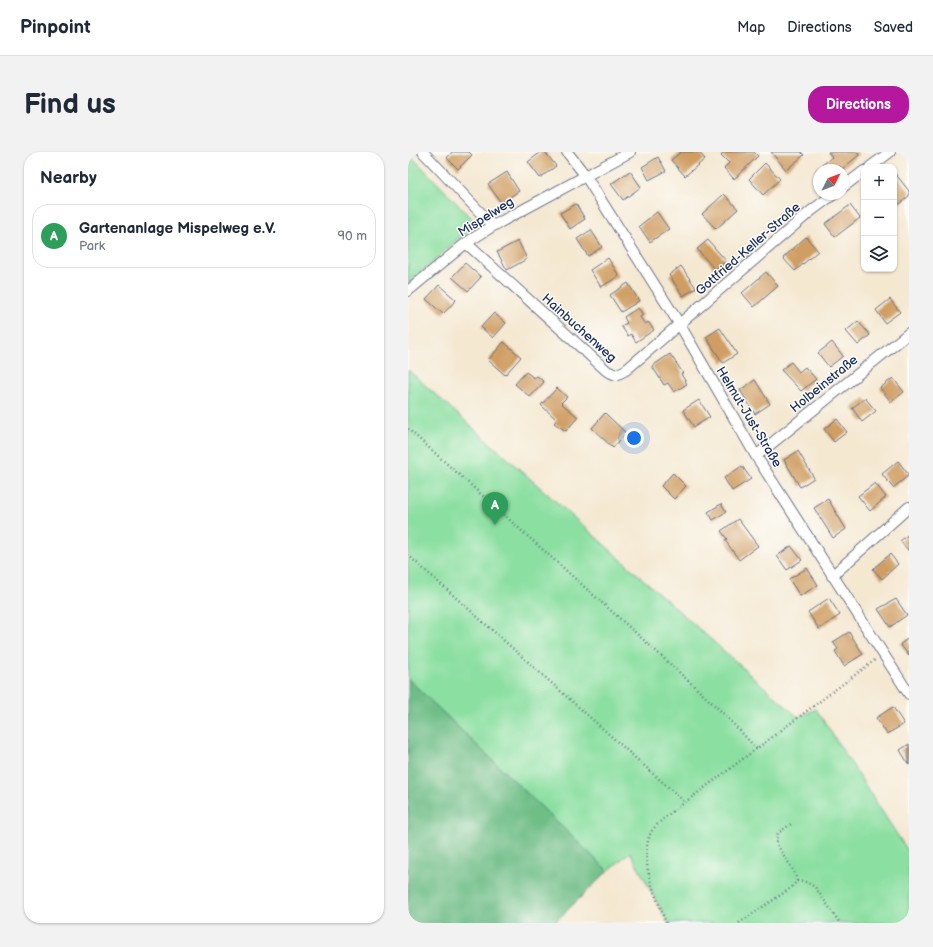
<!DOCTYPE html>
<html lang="en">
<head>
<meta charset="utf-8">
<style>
  body { margin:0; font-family:"Balsamiq Sans",sans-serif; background:#f2f2f3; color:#1f2937 }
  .controls { position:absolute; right:12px; top:12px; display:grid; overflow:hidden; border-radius:8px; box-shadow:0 1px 3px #0004 }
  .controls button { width:36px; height:36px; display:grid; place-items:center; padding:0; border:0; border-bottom:1px solid #e0e1e3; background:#fff; color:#1f2937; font:20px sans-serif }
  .compass { position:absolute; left:405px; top:12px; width:36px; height:36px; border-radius:50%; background:#fff; box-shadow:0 1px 3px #0004; rotate:48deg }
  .you { position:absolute; left:226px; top:286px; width:14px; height:14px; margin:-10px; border:3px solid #fff; border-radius:50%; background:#1a73e8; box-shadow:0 0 0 6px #1a73e833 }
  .badge { display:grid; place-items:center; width:26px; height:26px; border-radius:50%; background:#b5179e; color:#fff; font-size:13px; font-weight:700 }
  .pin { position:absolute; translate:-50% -33px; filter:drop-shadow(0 1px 2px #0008) }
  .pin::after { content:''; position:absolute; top:21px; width:14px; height:12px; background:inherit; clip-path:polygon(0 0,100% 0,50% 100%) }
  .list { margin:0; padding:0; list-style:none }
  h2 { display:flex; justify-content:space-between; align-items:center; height:52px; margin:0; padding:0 16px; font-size:17px }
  h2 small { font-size:13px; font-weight:400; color:#747a83 }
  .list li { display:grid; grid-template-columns:26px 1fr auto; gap:12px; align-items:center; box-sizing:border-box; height:64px; margin:0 8px 8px; padding:0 8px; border:1px solid #e0e1e3; border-radius:16px }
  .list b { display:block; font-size:15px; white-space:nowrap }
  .list p { margin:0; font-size:13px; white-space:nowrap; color:#747a83 }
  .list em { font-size:13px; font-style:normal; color:#747a83 }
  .icon { flex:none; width:22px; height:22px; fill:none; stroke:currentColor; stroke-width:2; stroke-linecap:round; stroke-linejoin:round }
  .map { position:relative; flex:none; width:501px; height:771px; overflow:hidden; border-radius:16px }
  header { display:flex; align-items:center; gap:24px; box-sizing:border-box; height:56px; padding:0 20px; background:#fff; border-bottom:1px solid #e0e1e3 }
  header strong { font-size:19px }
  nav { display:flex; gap:22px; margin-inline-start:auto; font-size:14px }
  .intro { display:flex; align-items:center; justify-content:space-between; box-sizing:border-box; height:96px; padding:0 24px }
  h1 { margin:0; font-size:28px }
  .button { padding:10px 18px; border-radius:16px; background:#b5179e; color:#fff; font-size:14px; font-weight:700 }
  main { display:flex; gap:24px; padding:0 24px }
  aside { flex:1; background:#fff; border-radius:16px; box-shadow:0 1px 3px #0004 }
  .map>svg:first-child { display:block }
  .green { fill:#8bdfa1; stroke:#538780 }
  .forest { fill:#70be87; stroke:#467672 }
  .building { fill:#d09e63 }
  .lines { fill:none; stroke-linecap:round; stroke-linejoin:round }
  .minor-casing { stroke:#677086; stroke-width:12 }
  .path { stroke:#677086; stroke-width:2.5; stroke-dasharray:1 3; stroke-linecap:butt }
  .minor { stroke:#fff; stroke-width:10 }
  .labels { text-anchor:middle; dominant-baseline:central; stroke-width:3; stroke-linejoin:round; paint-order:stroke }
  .street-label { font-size:13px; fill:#1b2f5e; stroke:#fdfcf7 }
</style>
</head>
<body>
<header>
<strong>Pinpoint</strong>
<nav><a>Map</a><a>Directions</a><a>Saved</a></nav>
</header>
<div class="intro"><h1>Find us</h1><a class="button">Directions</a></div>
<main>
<aside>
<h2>Nearby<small></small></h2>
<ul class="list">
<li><span class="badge" style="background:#2e9e5b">A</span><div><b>Gartenanlage Mispelweg e.V.</b><p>Park</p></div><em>90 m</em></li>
</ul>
</aside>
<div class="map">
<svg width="501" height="771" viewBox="0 0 501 771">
  <rect width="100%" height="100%" fill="#fdfcf7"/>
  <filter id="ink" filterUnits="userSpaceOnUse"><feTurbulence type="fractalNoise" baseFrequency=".025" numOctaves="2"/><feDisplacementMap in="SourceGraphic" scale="8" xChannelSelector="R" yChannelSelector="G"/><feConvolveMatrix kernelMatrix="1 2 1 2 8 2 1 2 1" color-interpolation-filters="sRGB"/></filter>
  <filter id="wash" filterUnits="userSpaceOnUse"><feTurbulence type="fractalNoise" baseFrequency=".012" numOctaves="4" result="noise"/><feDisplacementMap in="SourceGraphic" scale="16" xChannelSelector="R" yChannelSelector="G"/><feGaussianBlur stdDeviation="0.9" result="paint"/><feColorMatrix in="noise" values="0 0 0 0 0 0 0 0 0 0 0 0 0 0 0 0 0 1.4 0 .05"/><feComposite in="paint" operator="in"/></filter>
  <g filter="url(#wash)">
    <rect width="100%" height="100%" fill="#f4e8d1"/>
    <path class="green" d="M0 1 71 74 51 86 0 132Z
      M0 218 390 565 408 557 501 701V771H260L222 700 200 719 0 527Z"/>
    <path class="forest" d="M0 527 200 719 146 771H0Z"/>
    <g id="blocks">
      <path class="building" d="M44 0H61L64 3 50 17 39 6Z
        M133 0H137L148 14 132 26 120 10Z
        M273 0H291L297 7 277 24 263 8Z
        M316 0H346L350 4 326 27 316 16 321 11 313 3Z
        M363 0H393L396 3 378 18Z
        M420 0H449L451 3 434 17 432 14 427 18H411V22L408 18 424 5Z
        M250 5 258 19 241 28 234 15Z
        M357 11 372 27 355 43 341 27Z
        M222 19 233 35 215 48 203 32Z
        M99 20 111 39 93 51 80 32Z
        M486 20 501 39V44L490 53 486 47Z
        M316 42 330 57 308 77 294 62Z
        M168 52 177 67 162 77 152 61Z
        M442 53 452 66 427 85 417 72Z
        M249 60 261 77 242 90 231 74Z
        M183 78 194 95 180 104 169 87Z
        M398 85 410 99 387 119 375 106Z
        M300 88 318 109 307 118 289 97Z
        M110 89 119 107 99 118 89 100Z
        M200 106 211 124 193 135 182 118Z
        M57 111 73 125 60 139 44 125Z
        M273 114 288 136 275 144 261 123Z
        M358 120 370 134 346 155 334 141Z
        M220 131 231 149 213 160 202 143Z
        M31 133 48 148 35 162 18 147Z
        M482 147 492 160 477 171 468 158Z
        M230 156 235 163 232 165 237 172 240 170 246 178 228 190 223 182 220 184 213 174 219 171 216 165Z
        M86 161 98 171 85 186 73 175Z
        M450 169 462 183 450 193 438 179Z
        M312 176 329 202 315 211 298 185Z
        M96 190 113 205 97 223 80 208Z
        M424 190 435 204 421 215 410 201Z
        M262 202 275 221 273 222 279 232 266 240 260 231 256 233 244 214Z
        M383 210 391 220 397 215 408 227 393 239 373 218Z
        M118 220 126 226 129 224 136 230 122 245 107 232Z
        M485 226 496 240 483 250 472 236Z
        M347 228 362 252 347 262 332 238Z
        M149 236 159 245 153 251 170 265 158 279 146 271 149 268 133 253Z
        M457 246 468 259 454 270 444 256Z
        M291 248 302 265 286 275 275 258Z
        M197 261 218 281 205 296 184 276Z
        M429 267 439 280 426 290 416 277Z
        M390 299 406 326 392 335 376 308Z
        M490 309 501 323 485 336 474 322Z
        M334 314 343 327 324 339 316 326Z
        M265 321 278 334 266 347 253 334Z
        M467 331 478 345 462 359 450 344Z
        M420 347 438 377 425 386 406 356Z
        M313 352 318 360 305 368 300 360Z
        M330 367 350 394 331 408 317 388 319 387 313 379Z
        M501 382V399L492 389Z
        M383 394 394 408 379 418 369 404Z
        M482 402 490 412 474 427 465 417Z
        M399 416 410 433 392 444 381 427Z
        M421 446 432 463 411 477 400 460Z
        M488 447 499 463 482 475 470 457Z
        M441 480 455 502 436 514 427 499 430 497 425 490Z
        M501 486V504L492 492Z
        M485 555 496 572 479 582 468 566Z
        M501 592V613L492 598Z"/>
    </g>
  </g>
  <g filter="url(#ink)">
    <use href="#blocks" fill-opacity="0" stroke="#677086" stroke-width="1"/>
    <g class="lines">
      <defs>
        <path id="minor" d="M15 0 85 74
          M159 0 177 23 272 173 348 304 501 542
          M462 15 482 0
          M435 35 456 19
          M58 91 199 219 208 223 218 218 403 59 426 42
          M0 139 58 91 85 74 222 0
          M348 304 501 181
          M424 424 501 355"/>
      </defs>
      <use href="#minor" class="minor-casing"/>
      <path class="path" d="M0 277 248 499 315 561 349 597
        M0 403 278 651
        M389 729 398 730 407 735 432 771
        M258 771C248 743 230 710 243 680 246 675 252 670 256 666L467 508
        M331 771 383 736 389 729C386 714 373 703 368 689L370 681 383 672"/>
      <use href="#minor" class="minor"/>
    </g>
  </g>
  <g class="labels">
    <g class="street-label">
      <text transform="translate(78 65) rotate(-32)">Mispelweg</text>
      <text transform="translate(340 97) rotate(-41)">Gottfried-Keller-Straße</text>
      <text transform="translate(171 176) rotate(42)">Hainbuchenweg</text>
      <text transform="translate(416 232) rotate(-39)">Holbeinstraße</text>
      <text transform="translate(341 265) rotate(59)">Helmut-Just-Straße</text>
    </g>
  </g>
</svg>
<div class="controls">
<button>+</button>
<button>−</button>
<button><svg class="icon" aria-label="layers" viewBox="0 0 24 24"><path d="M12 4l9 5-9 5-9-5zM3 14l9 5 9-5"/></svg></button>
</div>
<svg class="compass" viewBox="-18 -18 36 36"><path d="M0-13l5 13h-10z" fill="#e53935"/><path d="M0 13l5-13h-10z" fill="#747a83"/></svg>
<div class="you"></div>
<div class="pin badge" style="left:87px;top:373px;background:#2e9e5b">A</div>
</div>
</main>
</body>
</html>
